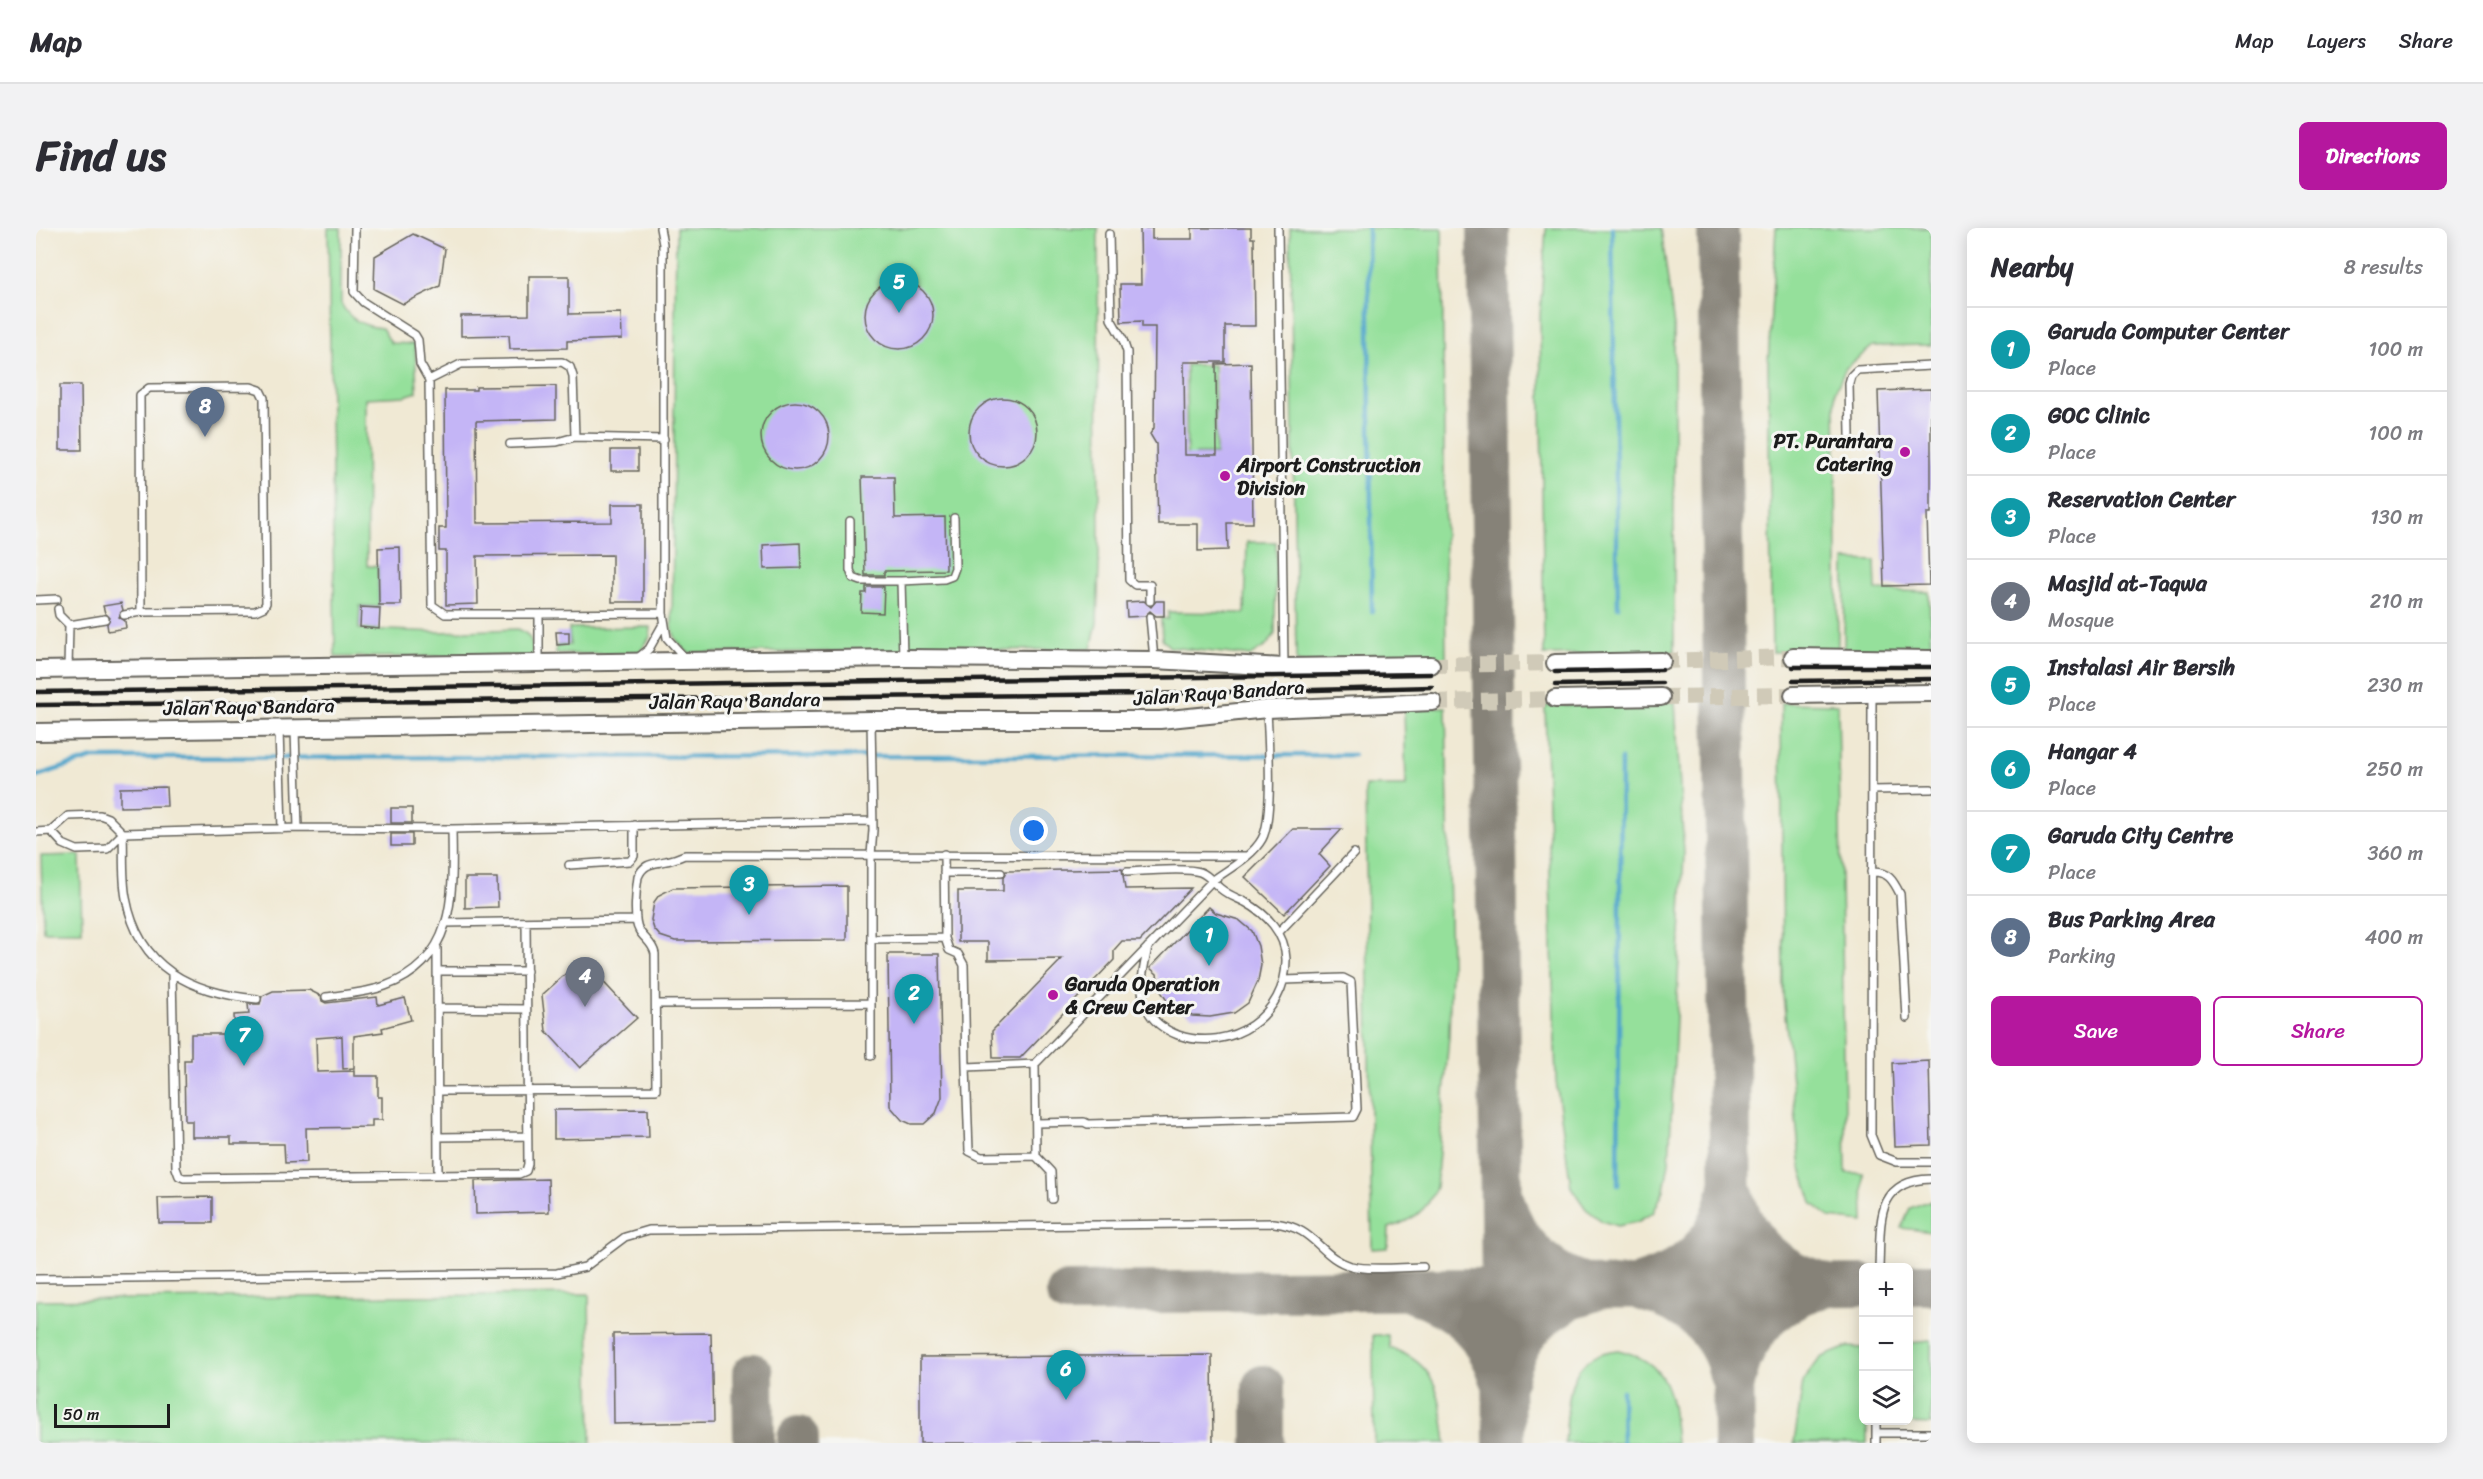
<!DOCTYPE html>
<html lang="en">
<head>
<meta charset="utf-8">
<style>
  body { margin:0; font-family:Sriracha,sans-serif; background:#f2f2f3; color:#2b2b33 }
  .controls { position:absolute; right:18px; bottom:18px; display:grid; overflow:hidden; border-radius:9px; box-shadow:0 3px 15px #0003 }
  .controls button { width:54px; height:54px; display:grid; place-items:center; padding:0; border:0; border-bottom:2px solid #e1e1e2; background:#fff; color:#2b2b33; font:30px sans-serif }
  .scale { position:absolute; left:18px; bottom:15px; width:116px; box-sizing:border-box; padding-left:6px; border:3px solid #1c1c1c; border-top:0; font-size:16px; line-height:21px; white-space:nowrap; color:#1c1c1c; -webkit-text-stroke:4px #f6f6f2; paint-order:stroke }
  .you { position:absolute; left:998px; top:603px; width:21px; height:21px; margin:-15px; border:4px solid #fff; border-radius:50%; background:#1a73e8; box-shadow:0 0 0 9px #1a73e833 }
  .badge { display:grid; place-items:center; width:39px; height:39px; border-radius:50%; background:#b5179e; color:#fff; font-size:20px; font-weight:700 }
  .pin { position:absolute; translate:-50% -50px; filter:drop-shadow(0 2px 3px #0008) }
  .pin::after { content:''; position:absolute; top:32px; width:21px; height:18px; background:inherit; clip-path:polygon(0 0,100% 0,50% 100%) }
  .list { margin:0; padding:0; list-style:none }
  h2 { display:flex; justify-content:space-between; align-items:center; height:78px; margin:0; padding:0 24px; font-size:26px }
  h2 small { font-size:20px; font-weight:400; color:#7c7c81 }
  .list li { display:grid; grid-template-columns:39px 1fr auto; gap:18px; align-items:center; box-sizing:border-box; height:84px; padding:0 24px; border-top:2px solid #e1e1e2 }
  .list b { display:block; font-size:22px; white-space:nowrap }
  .list p { margin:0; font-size:20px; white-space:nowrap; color:#7c7c81 }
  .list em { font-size:20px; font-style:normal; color:#7c7c81 }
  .actions { display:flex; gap:12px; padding:18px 24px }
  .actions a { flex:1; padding:14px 0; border:2px solid #b5179e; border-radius:9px; text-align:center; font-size:21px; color:#b5179e }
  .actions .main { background:#b5179e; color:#fff }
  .icon { flex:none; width:33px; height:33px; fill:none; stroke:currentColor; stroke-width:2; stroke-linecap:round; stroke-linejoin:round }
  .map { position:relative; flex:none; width:1895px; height:1215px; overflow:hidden; border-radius:9px }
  header { display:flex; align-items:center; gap:36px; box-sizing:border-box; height:84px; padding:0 30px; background:#fff; border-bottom:2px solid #e1e1e2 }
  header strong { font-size:28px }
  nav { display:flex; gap:33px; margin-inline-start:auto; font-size:21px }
  .intro { display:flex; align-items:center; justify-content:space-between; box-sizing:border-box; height:144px; padding:0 36px }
  h1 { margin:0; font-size:42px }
  .button { padding:15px 27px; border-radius:9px; background:#b5179e; color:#fff; font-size:21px; font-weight:700 }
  main { display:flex; gap:36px; padding:0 36px }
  aside { flex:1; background:#fff; border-radius:9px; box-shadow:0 3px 15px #0003 }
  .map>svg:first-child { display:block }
  .green { fill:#95e09b; stroke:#587e5c; stroke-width:1.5 }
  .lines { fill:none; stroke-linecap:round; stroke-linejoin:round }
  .stream { stroke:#4da4ca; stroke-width:4.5 }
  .taxiway { stroke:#868278; stroke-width:42 }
  .building { fill:#c4b5f6 }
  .tertiary-tunnel { stroke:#d0cab8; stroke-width:16; stroke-dasharray:16 8; stroke-linecap:butt }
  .service-casing { stroke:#66645c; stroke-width:10 }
  .tertiary-casing { stroke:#66645c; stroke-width:20 }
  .service { stroke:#fff; stroke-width:7 }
  .tertiary { stroke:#fff; stroke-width:16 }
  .rail { stroke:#1c1c1c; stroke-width:4.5 }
  .poi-dot { fill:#b5179e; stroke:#f6f6f2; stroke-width:2 }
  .labels { text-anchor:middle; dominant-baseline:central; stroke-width:6; stroke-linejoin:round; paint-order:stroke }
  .poi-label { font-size:20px; font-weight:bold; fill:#1c1c1c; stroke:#f6f6f2; text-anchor:start }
  .street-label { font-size:20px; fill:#1c1c1c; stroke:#f6f6f2 }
</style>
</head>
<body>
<header>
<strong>Map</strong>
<nav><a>Map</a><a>Layers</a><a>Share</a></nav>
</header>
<div class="intro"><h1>Find us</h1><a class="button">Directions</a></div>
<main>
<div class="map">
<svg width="1895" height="1215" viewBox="0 0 1895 1215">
  <rect width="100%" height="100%" fill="#f6f6f2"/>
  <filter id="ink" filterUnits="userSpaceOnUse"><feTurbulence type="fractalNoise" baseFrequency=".0167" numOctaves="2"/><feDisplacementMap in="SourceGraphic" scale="12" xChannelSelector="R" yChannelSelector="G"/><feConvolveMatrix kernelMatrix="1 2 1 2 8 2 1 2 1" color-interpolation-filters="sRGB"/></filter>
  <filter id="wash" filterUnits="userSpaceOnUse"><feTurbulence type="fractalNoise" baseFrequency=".008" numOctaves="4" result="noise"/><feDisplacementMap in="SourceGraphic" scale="24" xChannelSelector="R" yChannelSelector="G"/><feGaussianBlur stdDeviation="1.35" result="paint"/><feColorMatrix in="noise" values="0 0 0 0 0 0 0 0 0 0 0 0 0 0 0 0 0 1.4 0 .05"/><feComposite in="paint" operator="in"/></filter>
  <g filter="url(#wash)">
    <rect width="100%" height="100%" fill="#f0e9d4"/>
    <path class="green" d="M292 0H305V75C313 92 327 98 346 100L355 115 379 116 381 164 369 168 330 170 331 338H342L343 379 324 378 323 401 405 404 482 401C495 406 497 415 497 428L299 429Z
      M640 0H1062L1063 338 1061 395 1055 421 653 425C643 418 639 411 636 400Z
      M1254 0H1406L1410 433 1268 436 1261 434 1260 430Z
      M1510 0H1625L1638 99V425L1508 427 1504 88Z
      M1740 0H1895V117L1837 118 1810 140 1799 164 1802 423 1736 424 1732 135Z
      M1150 137H1178L1180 226H1160V268H1151Z
      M1211 314H1240L1239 406 1230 418 1214 428 1134 419 1126 412 1125 390 1132 391V384L1209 385Z
      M1809 332 1839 333 1840 362 1893 364 1895 427 1808 424Z
      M615 399 614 409 603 426H520V418L534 417 533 400Z
      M1639 474 1648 626 1633 935 1628 962 1617 985 1601 994 1581 998 1566 993 1550 981 1535 959 1520 853 1509 478Z
      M1745 475 1802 476 1810 945H1827L1828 994 1794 990 1776 975 1765 940 1747 767Z
      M1410 479 1415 738 1413 808 1400 959C1391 984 1376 992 1353 1000L1352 1020 1336 1021 1329 558H1370L1368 480Z
      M44 627 46 703H7L5 628Z
      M1895 972V1004L1865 1000 1874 980Z
      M553 1066 555 1215H0V1072Z
      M1337 1107H1352L1354 1120C1404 1136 1404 1171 1410 1215H1338Z
      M1895 1113V1196L1870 1195 1864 1193 1872 1192 1873 1115Z
      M1811 1119 1827 1120 1828 1192 1831 1193V1215H1758L1767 1154 1784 1130Z
      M1582 1122C1635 1134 1636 1169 1640 1215H1529C1533 1173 1528 1127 1582 1122Z"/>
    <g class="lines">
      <path class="stream" d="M1332 0 1336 383
        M1576 0 1582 379
        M0 548 57 530 1318 527
        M1582 957 1585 531
        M1586 1163 1587 1215"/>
      <path class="taxiway" d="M1452 0 1468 1215
        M1682 0 1698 1215
        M1698 970C1709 1013 1741 1042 1784 1054
        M1468 973C1479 1014 1512 1048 1554 1057
        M1606 1056C1648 1045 1681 1015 1691 971
        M1872 1056H1895
        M1609 1063C1650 1073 1686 1105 1694 1147
        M1031 1065 1828 1057
        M1378 1065C1421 1079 1451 1106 1464 1149
        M717 1146 718 1215
        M1700 1146C1711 1104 1741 1072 1784 1060
        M1471 1150C1479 1106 1514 1075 1556 1063
        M1227 1158V1215
        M762 1209V1215"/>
    </g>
    <g id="blocks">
      <path class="building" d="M1104 0H1116V11H1156V0H1215V10H1218L1219 98H1189V134H1148L1149 227H1181L1180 136 1215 135 1217 295H1191L1192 322 1162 323V296H1122L1120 216 1114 206 1118 200 1119 99H1106V93L1085 94 1084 56H1105Z
        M377 6 409 21 404 58 367 76 338 61 339 28Z
        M493 48H533V86L585 85 586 111 531 113V120L474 121 473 107 425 108V88L493 87Z
        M829 87a34 34 0 1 1 68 0a34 34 0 1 1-68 0Z
        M24 157H45L46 222H24Z
        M520 158V191L440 193 441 295 576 294V276H607V374H576V327L441 328 442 376 410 377V323H403V300H410L409 162H440V159Z
        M1895 161V285H1891L1893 357 1848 358 1842 163Z
        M933 204a34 34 0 1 1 68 0a34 34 0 1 1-68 0Z
        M725 208a34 34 0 1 1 68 0a34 34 0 1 1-68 0Z
        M575 222H602V243H575Z
        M826 249H858L859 290 909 289 910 342 848 343V347H829Z
        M764 315 765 340 728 341 727 317Z
        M364 319 365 377H343L342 320Z
        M830 359H848L847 385 825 384 826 365H830Z
        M1108 373 1115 379 1120 373H1128V388H1120L1114 383 1109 388 1091 389 1090 374Z
        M85 375 87 382 83 389 89 393 90 400 72 403 71 396 74 390 69 385 67 378Z
        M325 379 344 380 343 401 324 399Z
        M520 404H533V416L521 417Z
        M130 559 131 578 84 579V560Z
        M355 580H376V595H355Z
        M1257 601H1306L1283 626 1294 638 1248 686 1209 649Z
        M355 606H376V618H355Z
        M1086 641 1089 661 1155 660 1104 713H1086L1078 722V732L984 830H957L956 803 1026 731 952 732V714H922V663H967V650L970 643Z
        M429 650H461L462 679 429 680Z
        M811 658V712L639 713 624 708 618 701 615 692 618 674 623 667 637 660Z
        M1173 679 1180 685 1203 692 1216 703 1222 718 1225 737 1222 753 1212 775 1198 785 1174 789 1156 788 1133 776 1124 762 1121 746 1114 740Z
        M852 726H903L906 869 900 885 888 896H875L866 892 854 878Z
        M546 731 601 790 544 840 510 803 506 767Z
        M273 762 285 768 286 773 290 775 341 769 342 777 369 770 375 792 346 800 347 804 318 808V840L307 841 306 808 280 810 281 844 318 843V848H342V869H346V892H336V899L270 900 271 934 249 935 248 916H195V909H156V893H149L148 832H155V806H199L198 787 213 786 212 776H224L226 768 237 763Z
        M1893 833 1895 917 1859 918 1856 835Z
        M612 881 613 909 518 911V882Z
        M512 951 513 984 440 986 439 953Z
        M176 969V995H123L122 970Z
        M675 1105 677 1194 578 1196 577 1106Z
        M1176 1127 1177 1215H884V1129Z"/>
    </g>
  </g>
  <g filter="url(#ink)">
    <use href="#blocks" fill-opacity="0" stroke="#66645c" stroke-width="1.5"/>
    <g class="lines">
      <path class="tertiary-tunnel" d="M1626 433 1757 429
        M1395 437 1519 435
        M1625 469 1757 467
        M1397 474 1519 471"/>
      <defs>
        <path id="service" d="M319 0 318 64 327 74 379 107 382 112 384 136 393 152 396 377 409 386H503
          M1242 0 1248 438
          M1073 6 1075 91 1087 112 1091 124 1093 352 1099 357H1114V373
          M393 152 425 136 526 134 534 139 537 148 539 209
          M215 159 224 162 228 170 230 375 228 379 219 383 105 384 104 167 113 160Z
          M1814 207 1813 155 1815 148 1821 142 1895 138
          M474 216 521 214 539 209 628 211
          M814 293V342L817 350 825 353H865
          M0 372 21 371
          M22 381 23 387 33 397 32 440
          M627 385 631 410 649 430
          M88 387 105 384
          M1114 389 1118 431
          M33 397 69 391
          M603 429 613 421 626 398
          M867 429 865 353 908 351 916 348 919 340 918 290
          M503 435V386L627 385V16L624 0
          M1836 466 1835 907 1843 927 1861 934H1895
          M835 492 837 602 835 627V828
          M243 502 246 601
          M259 502 262 600
          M1836 562 1895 561
          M15 603 32 588 64 587 72 590 87 605C88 626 86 649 90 670 103 741 156 765 221 771
          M0 604 15 603 27 616 41 622 71 621 87 605 262 600 416 601 837 593
          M908 626 909 710
          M533 637 594 633 598 628V597
          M1091 644C1108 643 1150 639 1164 644 1173 647 1178 656 1185 661 1192 667 1201 670 1209 674 1231 686 1249 705 1250 731 1251 788 1194 825 1142 807 1129 802 1117 794 1111 781 1101 761 1108 739 1112 719
          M1835 644C1852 643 1857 652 1864 666L1871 790
          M908 645H965
          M409 695 600 692
          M1243 704 1318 625
          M835 711 909 710 913 722 922 726 928 737 930 839 999 836 1176 653C1192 641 1216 629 1226 611 1238 590 1232 508 1231 481
          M401 720 402 947
          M401 743H491
          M136 746 140 940 143 948 148 950 483 946 490 943 492 936 490 694
          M290 769C309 766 330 765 349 758 421 732 417 665 416 601
          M620 776 835 775
          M401 780 490 781
          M930 839 933 923 945 929 1000 928 999 836
          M402 863 620 862 619 726C617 715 608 711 603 702 597 692 600 661 602 649 608 635 617 636 630 633 637 632 643 629 649 627L1210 628
          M1000 895 1048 894 1052 896 1317 889 1321 881 1315 754 1307 750 1248 752
          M402 909 491 908
          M1000 928 1015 944 1016 971
          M1843 1040C1845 996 1838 952 1895 951
          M0 1051 521 1045 549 1039 589 1009 613 1002 1238 995C1280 999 1283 1029 1315 1038 1335 1043 1366 1039 1387 1039
          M1840 1192V1215
          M1840 1205H1895"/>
        <path id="tertiary" d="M1757 429 1895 431
          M1519 435 1626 433
          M0 442 867 430 1118 432 1248 439 1395 437
          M1757 467 1895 465
          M1519 471 1625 469
          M0 504 835 492H1124L1231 481 1397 474"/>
      </defs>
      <use href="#service" class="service-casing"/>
      <use href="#tertiary" class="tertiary-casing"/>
      <use href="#service" class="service"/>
      <use href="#tertiary" class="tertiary"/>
      <path class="rail" d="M1757 439H1895
        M1519 444 1626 442
        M1757 453 1895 451
        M1519 457 1626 455
        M0 464 1395 446
        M0 477 1116 466 1396 459"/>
    </g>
  </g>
  <g class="poi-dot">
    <circle cx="1869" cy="224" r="6"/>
    <circle cx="1189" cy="248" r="6"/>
    <circle cx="1017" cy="767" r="6"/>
  </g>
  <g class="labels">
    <g class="poi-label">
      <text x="1857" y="213" text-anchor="end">PT. Purantara<tspan x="1857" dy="23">Catering</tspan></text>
      <text x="1201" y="237">Airport Construction<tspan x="1201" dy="23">Division</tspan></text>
      <text x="1029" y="756">Garuda Operation<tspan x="1029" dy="23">&amp; Crew Center</tspan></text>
    </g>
    <g class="street-label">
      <text transform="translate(1183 465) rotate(-4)">Jalan Raya Bandara</text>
      <text transform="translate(699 473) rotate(-1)">Jalan Raya Bandara</text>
      <text transform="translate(213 479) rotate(-1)">Jalan Raya Bandara</text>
    </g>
  </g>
</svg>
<div class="controls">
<button>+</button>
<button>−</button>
<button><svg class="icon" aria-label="layers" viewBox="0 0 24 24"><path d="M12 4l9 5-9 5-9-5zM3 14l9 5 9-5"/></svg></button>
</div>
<div class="scale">50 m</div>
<div class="you"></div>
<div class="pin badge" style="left:1173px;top:738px;background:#0f9aa8">1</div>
<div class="pin badge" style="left:878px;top:796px;background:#0f9aa8">2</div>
<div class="pin badge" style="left:713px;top:687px;background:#0f9aa8">3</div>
<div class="pin badge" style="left:549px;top:779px;background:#6b7280">4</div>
<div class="pin badge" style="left:863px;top:85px;background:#0f9aa8">5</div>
<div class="pin badge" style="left:1030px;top:1172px;background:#0f9aa8">6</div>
<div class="pin badge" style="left:208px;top:838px;background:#0f9aa8">7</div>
<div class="pin badge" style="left:169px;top:209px;background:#5c6f8a">8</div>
</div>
<aside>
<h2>Nearby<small>8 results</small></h2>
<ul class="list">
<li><span class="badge" style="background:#0f9aa8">1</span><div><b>Garuda Computer Center</b><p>Place</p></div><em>100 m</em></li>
<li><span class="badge" style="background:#0f9aa8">2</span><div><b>GOC Clinic</b><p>Place</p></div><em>100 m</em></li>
<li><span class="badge" style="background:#0f9aa8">3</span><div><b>Reservation Center</b><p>Place</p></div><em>130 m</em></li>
<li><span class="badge" style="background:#6b7280">4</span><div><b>Masjid at-Taqwa</b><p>Mosque</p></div><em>210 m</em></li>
<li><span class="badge" style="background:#0f9aa8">5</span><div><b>Instalasi Air Bersih</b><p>Place</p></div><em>230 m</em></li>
<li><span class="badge" style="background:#0f9aa8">6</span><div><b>Hangar 4</b><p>Place</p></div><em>250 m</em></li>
<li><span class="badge" style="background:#0f9aa8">7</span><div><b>Garuda City Centre</b><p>Place</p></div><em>360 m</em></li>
<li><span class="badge" style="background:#5c6f8a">8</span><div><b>Bus Parking Area</b><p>Parking</p></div><em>400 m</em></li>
</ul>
<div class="actions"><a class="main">Save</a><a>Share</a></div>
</aside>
</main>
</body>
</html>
